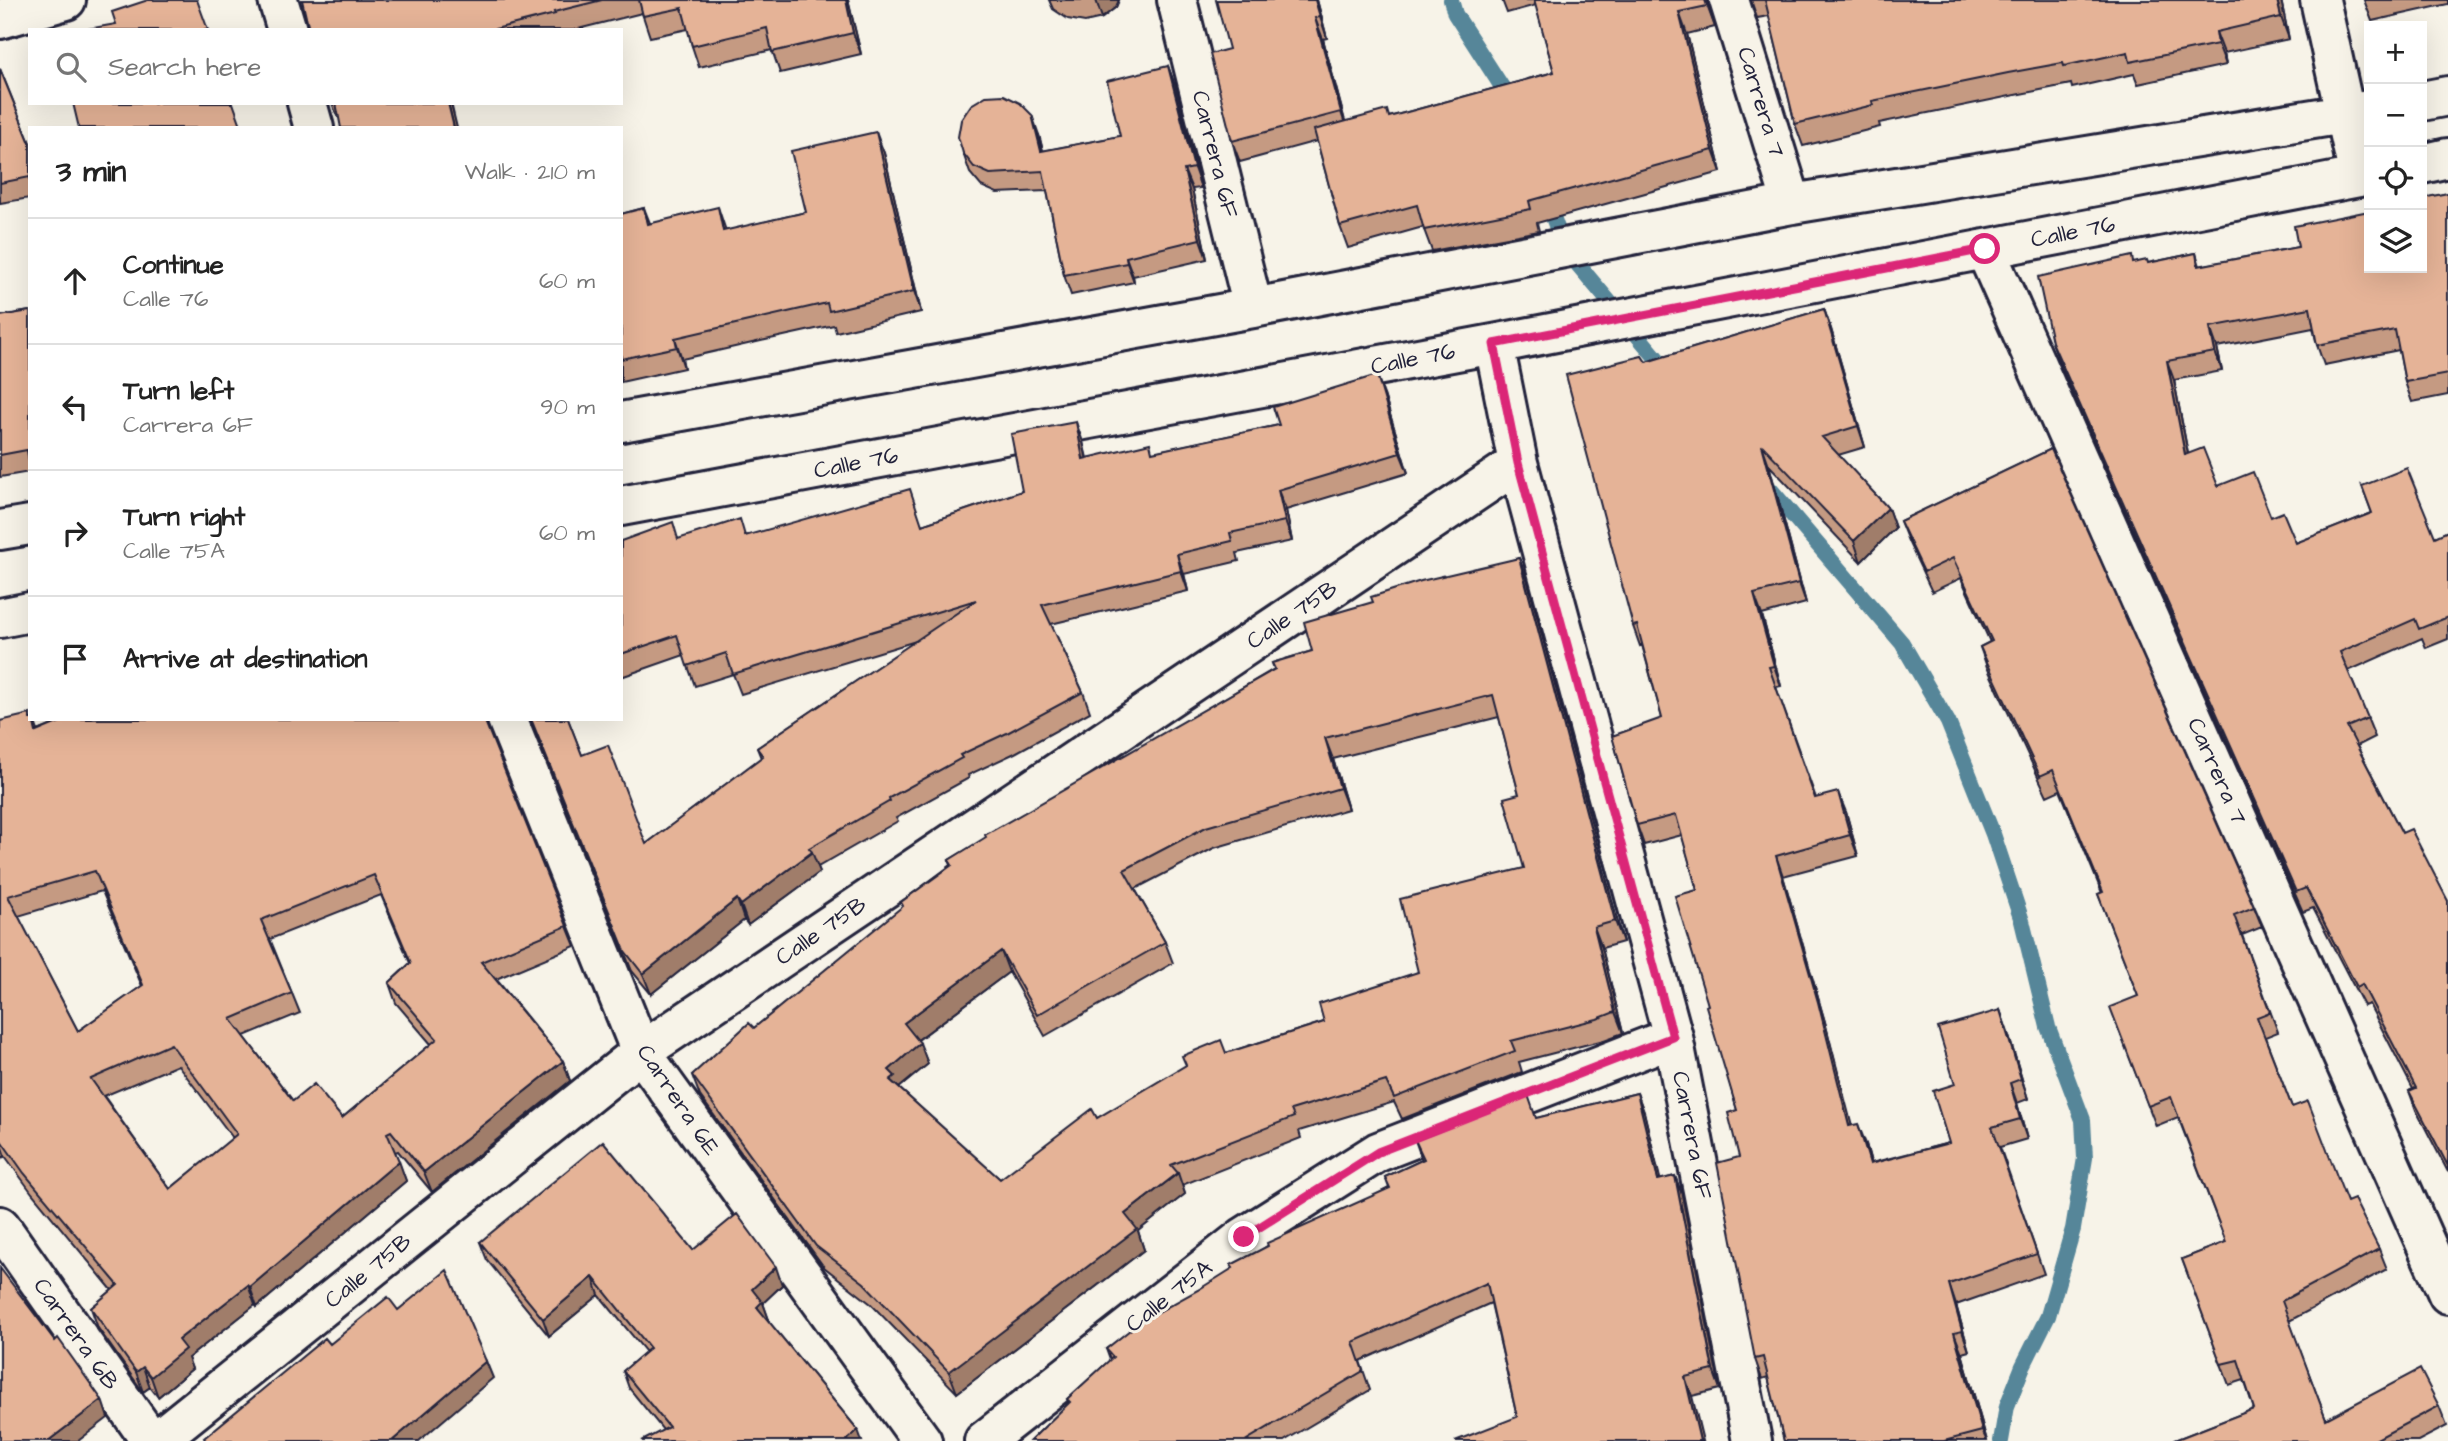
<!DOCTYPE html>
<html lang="en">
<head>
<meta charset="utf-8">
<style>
  body { margin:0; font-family:"Architects Daughter",sans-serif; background:#f2f2f2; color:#222 }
  .controls { position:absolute; right:21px; top:21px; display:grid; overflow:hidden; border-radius:0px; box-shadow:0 7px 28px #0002 }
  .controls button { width:63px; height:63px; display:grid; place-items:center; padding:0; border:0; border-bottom:2px solid #e0e0e0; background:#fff; color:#222; font:35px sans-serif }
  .stop { position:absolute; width:21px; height:21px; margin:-16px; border:5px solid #db2777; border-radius:50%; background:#fff }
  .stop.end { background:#db2777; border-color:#fff; box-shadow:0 2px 7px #0008 }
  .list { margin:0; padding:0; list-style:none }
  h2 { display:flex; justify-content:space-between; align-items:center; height:91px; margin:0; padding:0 28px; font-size:30px }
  h2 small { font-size:23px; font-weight:400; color:#767676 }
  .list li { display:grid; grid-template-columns:46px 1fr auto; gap:21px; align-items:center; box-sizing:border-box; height:126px; padding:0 28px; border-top:2px solid #e0e0e0 }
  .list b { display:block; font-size:26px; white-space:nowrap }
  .list p { margin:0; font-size:23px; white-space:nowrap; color:#767676 }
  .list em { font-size:23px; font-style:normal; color:#767676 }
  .icon { flex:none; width:38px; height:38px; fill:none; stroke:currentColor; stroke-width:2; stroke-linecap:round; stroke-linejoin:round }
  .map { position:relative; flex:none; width:2448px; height:1441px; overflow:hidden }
  .search { position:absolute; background:#fff; box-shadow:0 7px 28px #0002; left:28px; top:28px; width:595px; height:77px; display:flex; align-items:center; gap:18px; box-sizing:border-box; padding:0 24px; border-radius:0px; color:#767676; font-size:26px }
  .panel { position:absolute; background:#fff; box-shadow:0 7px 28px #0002; left:28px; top:126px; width:595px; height:595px; border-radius:0px }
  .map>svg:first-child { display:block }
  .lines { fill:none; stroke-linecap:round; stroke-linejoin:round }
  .stream { stroke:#578699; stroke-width:16 }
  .minor-casing { stroke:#22223b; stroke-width:44 }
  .minor { stroke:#f7f3e8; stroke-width:38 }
  .wall { fill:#c59a82; stroke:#22223b; stroke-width:2; fill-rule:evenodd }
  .shaded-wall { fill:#a07d6a; stroke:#22223b; stroke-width:2 }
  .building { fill:#e5b397; stroke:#22223b; stroke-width:2; fill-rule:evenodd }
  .route { stroke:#db2777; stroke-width:9 }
  .labels { text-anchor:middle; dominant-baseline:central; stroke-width:6; stroke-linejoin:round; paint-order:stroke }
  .street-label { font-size:23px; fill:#22223b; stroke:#f7f3e8 }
</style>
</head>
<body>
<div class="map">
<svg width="2448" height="1441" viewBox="0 0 2448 1441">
  <rect width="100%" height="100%" fill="#f7f3e8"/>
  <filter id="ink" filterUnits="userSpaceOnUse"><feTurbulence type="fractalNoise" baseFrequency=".0143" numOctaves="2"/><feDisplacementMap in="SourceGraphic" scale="14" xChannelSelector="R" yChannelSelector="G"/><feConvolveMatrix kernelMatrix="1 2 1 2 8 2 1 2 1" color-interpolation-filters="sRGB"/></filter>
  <g filter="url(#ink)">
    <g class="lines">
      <path class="stream" d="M1451 0 1455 14 1513 104
        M1547 200 1564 248 1670 374
        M1765 483 1902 643 1948 722 1993 834 2022 921 2048 1027 2083 1120 2085 1158 2073 1229 2048 1316 2023 1366 2007 1406 2001 1441"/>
      <defs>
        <path id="minor" d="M278 0 287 30
          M1177 0 1253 308
          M1729 0 1792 204
          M2320 0 2359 177
          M0 19 66 0
          M2422 101 2448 96
          M307 103 314 128
          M2422 164 2448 158
          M1985 249 2448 1294
          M1494 344 1518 463 1673 1037 1752 1441
          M621 422 1253 308 1792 204 2369 110
          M621 506 1494 344 2369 175
          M0 530 30 525
          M0 618 30 612
          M507 719 641 1052 922 1441
          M0 1226 151 1441
          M156 1441 641 1052 1518 463
          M984 1441 1244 1237 1378 1152 1673 1037"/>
      </defs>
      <use href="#minor" class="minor-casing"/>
      <use href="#minor" class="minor"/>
    </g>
    <path class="wall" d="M302 0H848L861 54 780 73 772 50 699 67 692 46 688 29 650 37 642 13 574 30H309Z
      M1049 0H1119L1116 7 1102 18 1085 22 1068 19 1053 9Z
      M1317 0 1327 38 1323 39 1345 121 1389 117 1554 72 1536 5 1507 13 1502 0H1708V6L1715 27 1687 34 1721 172 1537 223 1539 231 1432 251 1423 227 1348 248 1340 226 1317 141 1240 162 1232 141 1229 49Z
      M1751 0H2281L2289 39 2224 53 2226 65 2138 84 2134 74 2072 88 2071 84 2015 95 1879 123 1880 127 1803 146 1795 124 1769 16 1757 18Z
      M2364 0H2448V4L2372 21Z
      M1168 66 1175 85 1201 188 1192 189 1207 259 1133 276 1134 282 1071 295 1064 275 1047 191 997 193 981 186 970 173 963 153 1039 135 1043 151 1120 136Z
      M0 69 30 143V198L0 203Z
      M332 103H451L337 116Z
      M884 153 921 312 836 332 834 325 761 341 682 359 684 368 621 382V214L644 208 650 223 726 231 806 212Z
      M2448 193V395L2412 402 2405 382 2399 350 2324 365 2317 345 2313 328 2217 347 2222 371 2174 380 2188 454 2218 486 2271 517 2296 543 2372 513 2362 486 2435 537 2448 531V639L2426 648 2422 638 2348 671 2375 737 2357 746 2402 833 2448 901V1172L2416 1110 2409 1091 2413 1089 2369 1004 2364 1006 2313 908 2303 912 2059 362 2052 342 2134 263H2148L2196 253 2200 266 2298 247 2369 211Z
      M1824 309 1831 329 1865 447 1838 455 1888 508 1895 528 1861 562 1769 465 1806 603 1762 615 1781 686 1776 687 1816 798 1846 812 1858 856 1783 876 1825 1022 1851 1126 1866 1144 1871 1163 1949 1143 1955 1084 2000 1010 2007 1030 2028 1099 2017 1103 2027 1139 2000 1147 2044 1274 1956 1305 1969 1351 1962 1353 1987 1441H1784L1768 1377 1762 1379 1755 1359 1737 1110 1708 1005 1697 890 1682 835 1644 845 1637 825 1662 718 1642 645 1640 646 1633 626 1646 362Z
      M30 311V472L0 477V316Z
      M1384 395 1408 473 1286 510 1292 541 1237 553 1239 561 1184 574 1188 591 1051 624 1083 692 1090 712 1015 753 968 775 969 778 896 818 898 821 818 867 820 872 748 925 744 920 651 994 632 971 531 719H568L582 755 646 844 761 758 757 748 916 641 741 694 733 674 695 686 684 655 621 677V541L679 539 922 525 1022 491 1083 442 1087 458 1154 452 1279 425Z
      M2051 449 2254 907 2262 927 2242 935 2278 1032 2265 1037 2292 1107 2347 1202 2379 1249 2387 1269 2289 1321 2326 1419 2439 1406 2447 1426 2418 1441H2172L2254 1409 2244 1380 2229 1385 2182 1259 2226 1242 2178 1117 2156 1126 2118 1027 2138 996 2098 894 2102 893 2060 790 2047 796 1987 667 1980 647 1990 642 1961 578 1932 592 1908 541 1900 521Z
      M1519 558 1527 579 1623 942 1602 948 1623 1033 1604 1040 1519 1062 1522 1072 1402 1119 1394 1102 1299 1131 1301 1138 1182 1185 1185 1194 1138 1231 1144 1250 957 1393 871 1304 824 1267 700 1096 692 1075 754 1028 903 907 901 902 951 865 949 860 1274 669 1272 663 1312 651 1373 602ZM1499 717 1519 794 1524 868 1418 972 1324 1022 1226 1053 1097 1118 1000 1179 899 1088 928 1064 918 1040 1009 972 1045 1036 1173 963 1165 942 1135 889 1214 848 1348 809 1333 759Z
      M34 719 38 731 67 719H486V725L575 946 496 979 563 1061 570 1081 432 1192 398 1151 395 1152 406 1181 257 1307 255 1305 188 1358 192 1369 158 1397 150 1387 143 1392 98 1328 91 1308 112 1290 32 1193 5 1156 2 1158 0 1156V721ZM102 891 142 986 78 1031 18 916ZM381 895 410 963 389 983 396 1003 431 1044 342 1118 293 1101 244 1036 300 1013 270 939ZM178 1065 233 1138 170 1189 104 1096Z
      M1637 1093 1644 1112 1660 1180 1675 1176 1682 1195 1720 1389 1692 1396 1517 1417 1491 1303 1360 1361 1370 1390 1284 1441H1030L1069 1403 1067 1399 1110 1360 1106 1349 1198 1290 1389 1188 1385 1177 1422 1160 1415 1140 1537 1118Z
      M480 1242 693 1250 782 1285 763 1303 769 1320 768 1321 858 1430H663L629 1388 623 1371 646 1352 599 1295 549 1336 487 1260Z"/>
    <path class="shaded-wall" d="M846 0H848L861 54 853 33Z
      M1096 0H1119L1116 7 1102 18Z
      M1315 0H1317L1327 38 1320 17Z
      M1705 0H1708V6L1715 27Z
      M2277 0H2281L2289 39 2281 17Z
      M1679 12 1687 34 1721 172 1713 150Z
      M1315 18 1323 39 1348 133 1341 112Z
      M2216 32 2224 53 2226 65 2218 44Z
      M1168 66 1175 85 1201 188 1194 168Z
      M448 103H451L457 128H454Z
      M1032 115 1039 135 1048 171 1041 151Z
      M876 132 884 153 921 312 914 291Z
      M1184 170 1192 189 1207 259 1200 239Z
      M718 207 725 228 731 252 723 231Z
      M1126 257 1133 276 1134 282 1127 263Z
      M1824 309 1831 329 1865 447 1858 426Z
      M2210 327 2217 347 2222 371 2215 352Z
      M675 338 682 359 684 368 677 347Z
      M2167 361 2174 380 2192 475 2185 455Z
      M1377 375 1384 395 1408 473 1400 453Z
      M1076 422 1083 442 1091 479 1083 459Z
      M1762 445 1769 465 1806 603 1799 583Z
      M1278 490 1286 510 1292 541 1285 521Z
      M1888 508 1895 528 1861 562 1854 541Z
      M1177 554 1184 574 1188 591 1181 571Z
      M1519 558 1527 579 1623 942 1615 921Z
      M1754 594 1762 615 1781 686 1774 666Z
      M1325 738 1333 759 1348 809 1340 788Z
      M1838 792 1846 812 1858 856 1850 835Z
      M812 852 820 872 748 925 741 905Z
      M1776 856 1783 876 1825 1022 1857 1146 1849 1126Z
      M737 899 744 920 651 994 643 974Z
      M1594 927 1602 948 1623 1033 1615 1012Z
      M1001 951 1009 972 912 1044 904 1023Z
      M2000 1010 2007 1030 2028 1099 2021 1079Z
      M920 1043 928 1064 899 1088 890 1080 889 1070Z
      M563 1061 570 1081 432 1192 424 1172Z
      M2010 1083 2017 1103 2027 1139 2020 1119Z
      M1637 1093 1644 1112 1665 1199 1658 1180Z
      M1858 1124 1866 1144 1877 1184 1870 1164Z
      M0 1142 5 1156 2 1158 0 1152Z
      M399 1161 406 1181 257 1307 250 1287Z
      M1178 1173 1185 1194 1138 1231 1144 1250 957 1393 949 1372 1125 1214Z
      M1675 1176 1682 1195 1720 1389 1713 1370Z
      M776 1267 782 1285 763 1303 769 1320 763 1325 752 1289Z
      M593 1277 599 1295 549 1336 543 1319Z
      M1949 1284 1956 1305 1969 1351 1962 1331Z
      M248 1285 255 1305 188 1358 192 1369 158 1397 151 1377 178 1340Z
      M1954 1333 1962 1353 1987 1441 1982 1431Z
      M486 1361 493 1378 419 1441H392Z
      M143 1367 150 1387 143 1392 136 1372Z
      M1685 1377 1692 1396 1703 1441H1700Z
      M102 1400 108 1418 78 1441H48Z
      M858 1430 862 1441H846Z"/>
    <path class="building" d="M148 0H197L208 30H82L116 24 112 12Z
      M302 0H602L554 12 555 14 491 30H309Z
      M639 0H846L853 33 772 52 767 28 692 46 682 8 643 16Z
      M1216 0H1315L1320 17 1315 18 1341 112 1232 141 1210 54 1229 49Z
      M1534 0H1705L1707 6 1679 12 1713 150 1529 201 1531 209 1424 230 1417 205 1340 226 1314 130 1387 110 1389 117 1554 72Z
      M1765 0H2277L2281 17 2216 32 2218 44 2130 62 2128 52 2064 66 2063 63 2008 73 1872 101 1873 105 1795 124Z
      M1168 66 1194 168 1184 170 1200 239 1126 257 1127 263 1064 275 1043 171 990 174 974 167 963 153 958 137 961 120 971 105 986 96 1004 95 1020 103 1032 115 1041 151 1120 136 1107 81Z
      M0 69 30 143V177L0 183Z
      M73 103H233L242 128H79Z
      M336 103H448L454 128H341Z
      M876 132 914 291 829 311 827 303 753 320 675 338 677 347 621 359V214L644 208 648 224 718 207 723 231 806 212 791 151Z
      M2448 193V374L2405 382 2395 330 2317 345 2310 308 2210 327 2215 352 2167 361 2185 455 2203 448 2218 486 2253 472 2271 517 2283 512 2296 543 2372 513 2362 486 2407 468 2435 537 2448 531V617L2419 629 2415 619 2340 652 2368 718 2347 727 2402 833 2411 829 2448 901V1166L2409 1091 2416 1088 2362 984 2357 987 2306 888 2296 892 2052 342 2038 277 2132 256 2133 263 2147 260 2148 263 2196 253 2198 266 2298 247 2294 226 2369 211V268H2422V198Z
      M1824 309 1858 426 1822 437 1888 508 1854 541 1762 445 1799 583 1754 594 1774 666 1769 667 1815 798 1838 792 1850 835 1776 856 1818 1002 1849 1126 1858 1124 1870 1164 1949 1143 1933 1091 1955 1084 1938 1028 2000 1010 2021 1079 2010 1083 2020 1119 1992 1127 2037 1254 1949 1284 1962 1331 1954 1333 1982 1431 1944 1441H1784L1763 1357 1755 1359 1717 1163 1739 1157 1728 1113 1737 1110 1706 1006 1708 1005 1675 896 1697 890 1676 815 1637 825 1612 736 1662 718 1637 625 1633 626 1566 375 1642 356 1646 362Z
      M30 311V462H29L27 450 0 455V316Z
      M1377 375 1400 453 1278 490 1285 521 1230 533 1232 541 1177 554 1181 571 1042 605 1083 692 1007 733 960 755 962 758 889 798 890 801 809 848 812 852 741 905 737 899 643 974 625 951 531 719H568L582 755 608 745 646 844 763 756 757 748 976 600 733 674 726 653 687 666 677 635 621 654V541L673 522 678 539 740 519 745 536 910 489 922 525 1022 491 1011 434 1076 422 1083 459 1150 443 1152 452 1279 425 1273 407Z
      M2051 449 2254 907 2234 915 2270 1012 2257 1017 2292 1107 2308 1101 2347 1202 2354 1199 2379 1249 2282 1301 2326 1419 2420 1369 2439 1406 2373 1441H2172L2254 1409 2238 1360 2221 1364 2182 1259 2226 1242 2171 1097 2148 1106 2110 1007 2138 996 2098 894 2103 892 2053 770 2040 776 1980 647 1992 641 1953 558 1924 572 1900 521Z
      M1519 558 1615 921 1594 927 1615 1012 1597 1019 1511 1041 1515 1051 1394 1098 1386 1081 1291 1110 1294 1117 1171 1165 1178 1173 1125 1214 1137 1229 949 1372 864 1283 816 1246 692 1075 749 1023 754 1028 903 906 901 902 952 865 949 860 986 837 985 835 1275 669 1272 663 1312 651 1304 622 1373 602 1371 597 1421 581ZM1493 695 1519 794 1504 798 1524 868 1400 899 1418 972 1319 1004 1324 1022 1226 1053 1221 1040 1182 1056 1186 1065 1097 1118 1092 1109 1000 1179 890 1080 895 1076 889 1070 920 1043 904 1023 1001 951 1037 1015 1165 942 1124 870 1206 827 1340 788 1325 738Z
      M30 714V719H33L36 732 67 719H484L567 926 481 962 563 1061 424 1172 391 1131 387 1133 399 1161 250 1287 248 1285 178 1340 185 1349 151 1377 143 1367 136 1372 91 1308 118 1285 24 1173 0 1139V721ZM95 871 143 985 78 1031 8 896ZM374 875 411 963 389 983 437 1039 342 1118 314 1084 293 1101 231 1019 292 993 261 920ZM171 1044 237 1134 170 1189 91 1079Z
      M1637 1093 1658 1180 1675 1176 1713 1370 1685 1377 1700 1441H1455L1517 1417 1487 1283 1353 1342 1363 1371 1245 1441H1030L1070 1402 1067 1399 1113 1357 1106 1349 1140 1322 1198 1290 1233 1268 1231 1265 1268 1246 1267 1243 1390 1188 1385 1177 1424 1159 1415 1140 1528 1095 1536 1118Z
      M603 1141 693 1250 737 1214 776 1267 752 1289 762 1302 757 1307 858 1430 846 1441H642L669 1427 623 1371 650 1348 593 1277 543 1319 480 1242Z
      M0 1268 55 1341 58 1338 102 1400 48 1441H0Z
      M447 1270 486 1361 392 1441H206L204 1438 325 1338 330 1344 388 1297 398 1310Z"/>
  </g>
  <g class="lines" filter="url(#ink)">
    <path class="route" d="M1244 1237 1378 1152 1673 1037 1518 463 1494 344 1985 249"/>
  </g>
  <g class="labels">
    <g class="street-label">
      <text transform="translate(1761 102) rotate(73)">Carrera 7</text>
      <text transform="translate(1215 154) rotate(76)">Carrera 6F</text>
      <text transform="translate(2073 232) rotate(-11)">Calle 76</text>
      <text transform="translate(1413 359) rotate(-11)">Calle 76</text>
      <text transform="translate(856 463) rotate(-11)">Calle 76</text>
      <text transform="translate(1292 615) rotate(-34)">Calle 75B</text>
      <text transform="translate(2217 771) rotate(66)">Carrera 7</text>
      <text transform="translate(821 931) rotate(-34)">Calle 75B</text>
      <text transform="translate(678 1100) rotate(56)">Carrera 6E</text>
      <text transform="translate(1692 1135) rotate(79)">Carrera 6F</text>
      <text transform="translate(368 1271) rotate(-39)">Calle 75B</text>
      <text transform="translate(1169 1296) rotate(-38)">Calle 75A</text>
      <text transform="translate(76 1334) rotate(55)">Carrera 6B</text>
    </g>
  </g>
</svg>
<div class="controls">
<button>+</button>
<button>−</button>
<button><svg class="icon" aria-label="locate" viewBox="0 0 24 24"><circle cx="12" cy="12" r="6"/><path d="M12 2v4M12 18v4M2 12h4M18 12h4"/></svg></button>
<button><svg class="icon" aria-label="layers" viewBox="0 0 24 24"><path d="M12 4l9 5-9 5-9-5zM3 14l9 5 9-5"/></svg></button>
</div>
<div class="stop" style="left:1985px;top:249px"></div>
<div class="stop end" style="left:1244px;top:1237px"></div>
<div class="search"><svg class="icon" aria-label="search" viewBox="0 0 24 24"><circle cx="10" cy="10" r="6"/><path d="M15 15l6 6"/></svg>Search here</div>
<section class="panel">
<h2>3 min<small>Walk · 210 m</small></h2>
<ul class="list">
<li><svg class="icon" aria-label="ahead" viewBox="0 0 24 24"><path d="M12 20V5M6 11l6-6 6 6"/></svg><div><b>Continue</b><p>Calle 76</p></div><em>60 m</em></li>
<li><svg class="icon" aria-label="left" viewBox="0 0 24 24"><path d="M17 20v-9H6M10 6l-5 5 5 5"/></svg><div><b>Turn left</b><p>Carrera 6F</p></div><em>90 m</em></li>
<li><svg class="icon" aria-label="right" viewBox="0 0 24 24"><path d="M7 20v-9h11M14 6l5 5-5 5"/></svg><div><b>Turn right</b><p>Calle 75A</p></div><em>60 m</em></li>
<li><svg class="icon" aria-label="arrive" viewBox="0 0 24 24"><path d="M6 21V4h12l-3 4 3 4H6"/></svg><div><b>Arrive at destination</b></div></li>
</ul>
</section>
</div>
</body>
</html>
